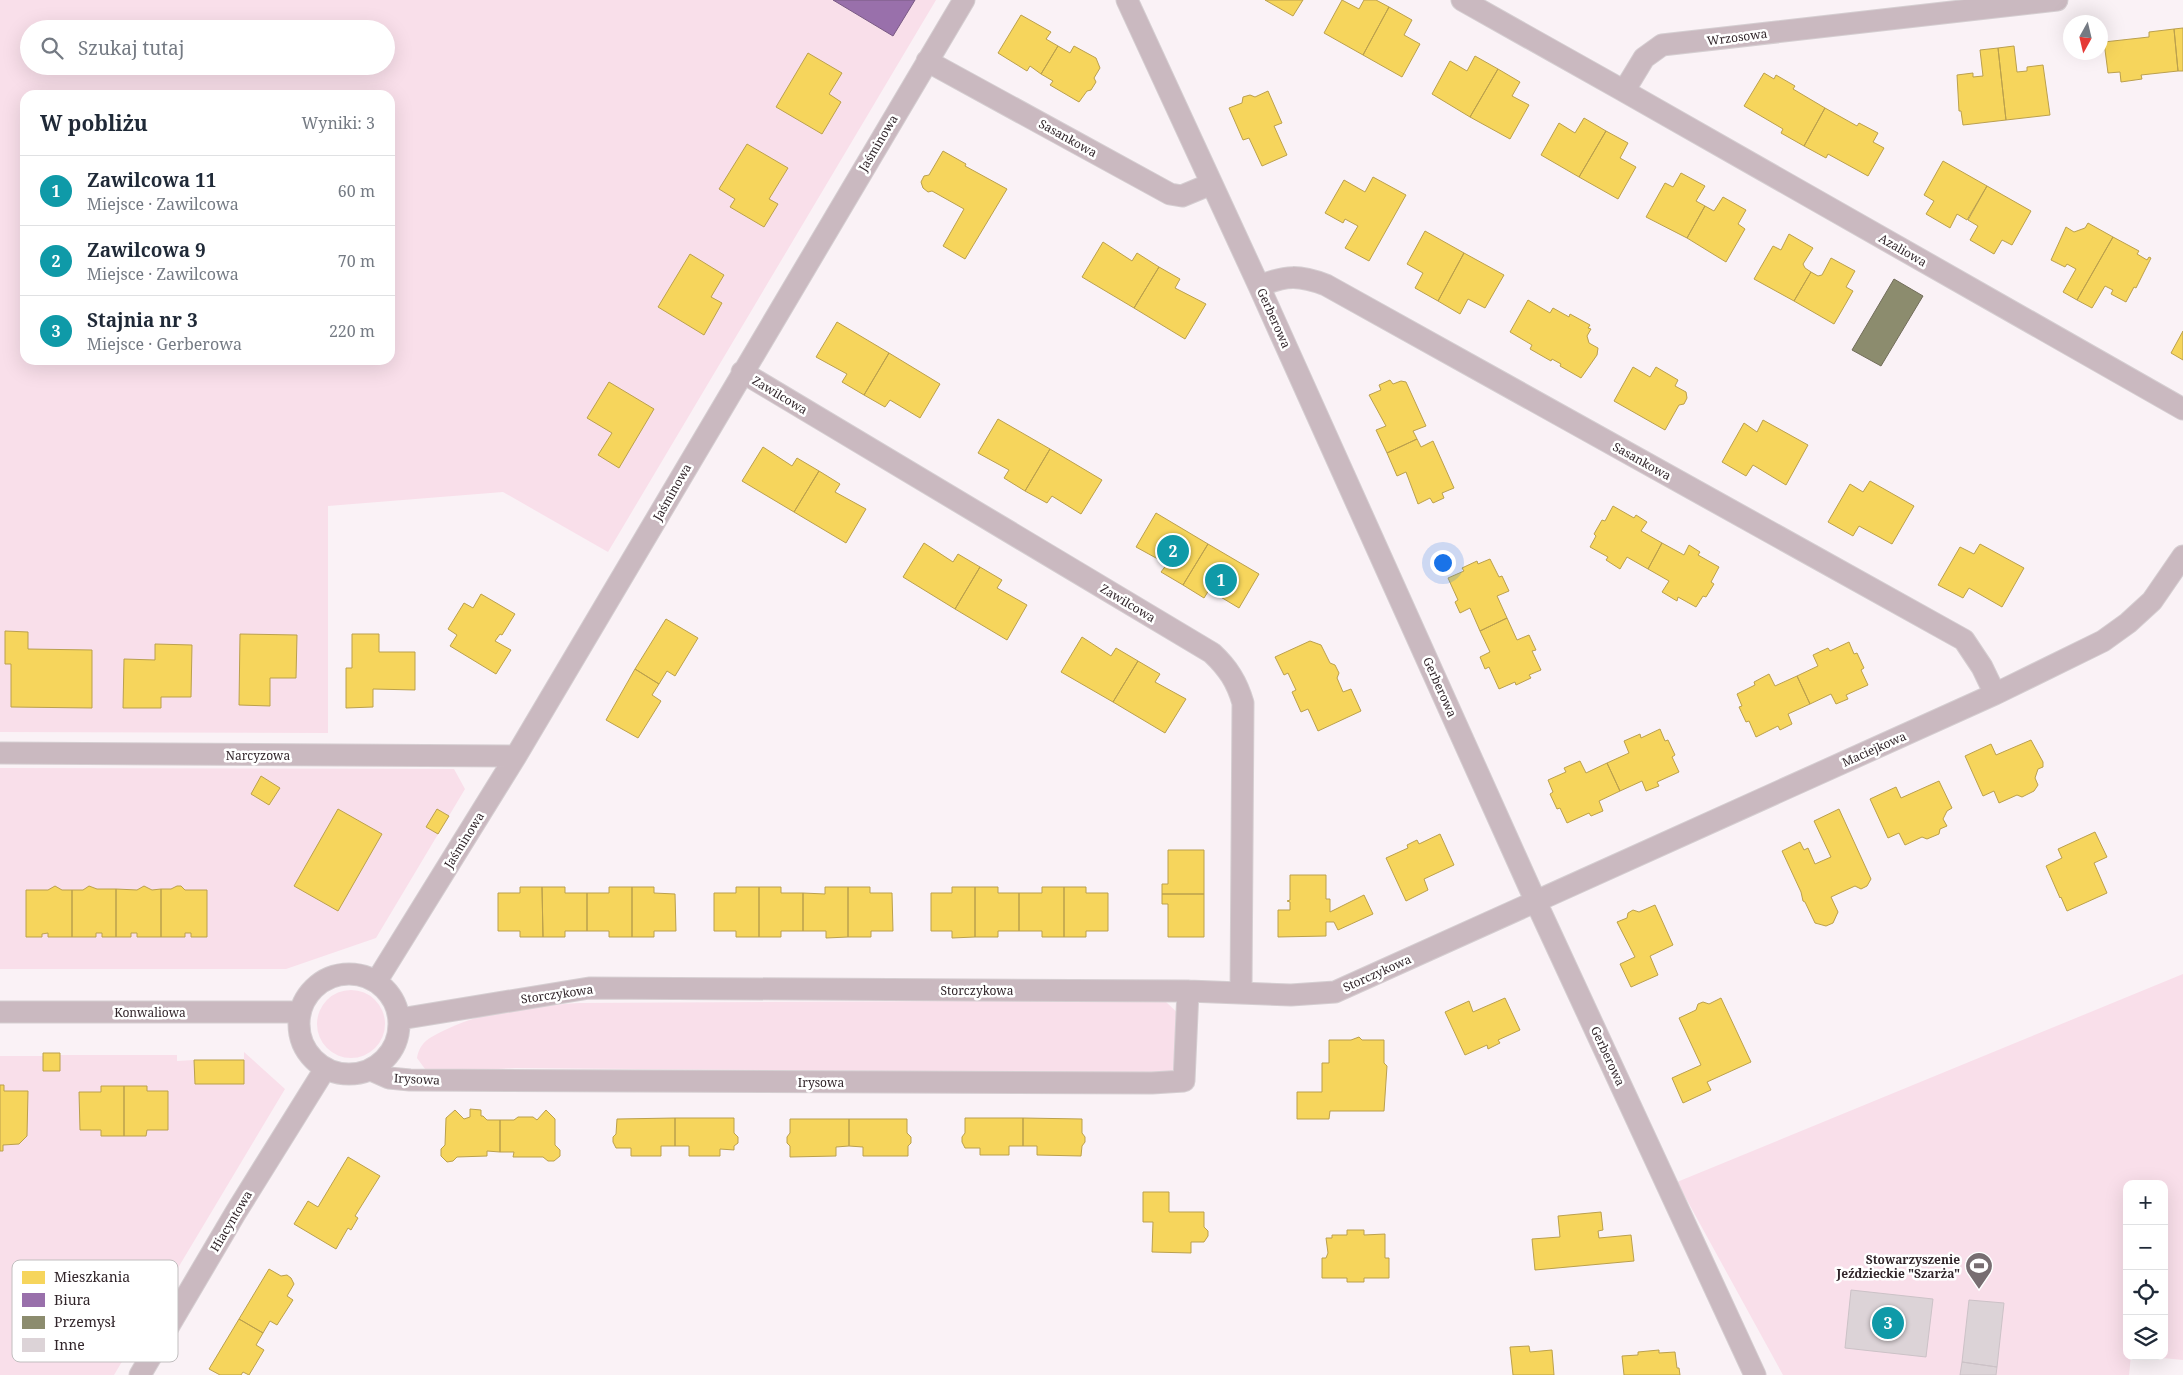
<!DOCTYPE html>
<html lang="pl">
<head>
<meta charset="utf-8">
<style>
  body { margin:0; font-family:"Noto Serif",serif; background:#f2f2f3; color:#1f2937 }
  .controls { position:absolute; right:15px; bottom:15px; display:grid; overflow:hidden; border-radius:10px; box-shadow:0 5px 20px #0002 }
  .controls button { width:45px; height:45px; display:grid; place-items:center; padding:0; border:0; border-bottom:1px solid #e0e1e3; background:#fff; color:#1f2937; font:25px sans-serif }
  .compass { position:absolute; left:2063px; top:15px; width:45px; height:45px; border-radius:50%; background:#fff; box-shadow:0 5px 20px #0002; rotate:188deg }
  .you { position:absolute; left:1442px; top:562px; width:18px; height:18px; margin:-12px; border:4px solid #fff; border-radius:50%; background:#1a73e8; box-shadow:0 0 0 8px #1a73e833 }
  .badge { display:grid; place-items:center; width:32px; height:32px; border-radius:50%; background:#776d71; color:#fff; font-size:16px; font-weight:700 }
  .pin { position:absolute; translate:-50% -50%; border:2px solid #fff; box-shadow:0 1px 5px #0006 }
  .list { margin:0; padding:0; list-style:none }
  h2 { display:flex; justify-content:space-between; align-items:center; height:65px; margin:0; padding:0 20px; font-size:21px }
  h2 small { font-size:16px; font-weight:400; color:#747a83 }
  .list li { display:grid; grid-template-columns:32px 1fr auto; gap:15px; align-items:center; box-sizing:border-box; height:70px; padding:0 20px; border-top:1px solid #e0e1e3 }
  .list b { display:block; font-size:19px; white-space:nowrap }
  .list p { margin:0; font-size:16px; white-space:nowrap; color:#747a83 }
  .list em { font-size:16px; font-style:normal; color:#747a83 }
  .icon { flex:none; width:28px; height:28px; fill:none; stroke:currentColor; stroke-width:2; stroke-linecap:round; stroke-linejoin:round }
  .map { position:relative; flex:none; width:2183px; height:1375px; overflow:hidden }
  .search { position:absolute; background:#fff; box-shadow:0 5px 20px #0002; left:20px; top:20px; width:375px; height:55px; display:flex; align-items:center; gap:12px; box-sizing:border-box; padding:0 18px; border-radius:28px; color:#747a83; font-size:19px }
  .panel { position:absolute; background:#fff; box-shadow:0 5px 20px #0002; left:20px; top:90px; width:375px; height:275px; border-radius:15px }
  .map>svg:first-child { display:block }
  .green { fill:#f9dfea; fill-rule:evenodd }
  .homes { fill:#f6d55c; stroke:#bba04d }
  .offices { fill:#9970ab; stroke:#7a5a84 }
  .industry { fill:#8c8c6e; stroke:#716d5a }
  .building { fill:#dcd3d7; stroke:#ccc2c7 }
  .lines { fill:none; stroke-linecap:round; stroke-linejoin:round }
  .street-casing { stroke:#d5ced1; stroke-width:23 }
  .street { stroke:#cab9c0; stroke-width:21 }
  .labels { text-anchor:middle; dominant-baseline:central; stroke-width:5; stroke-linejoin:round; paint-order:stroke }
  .street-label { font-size:12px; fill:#31252a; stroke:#fff }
  .poi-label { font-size:12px; font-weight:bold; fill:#31252a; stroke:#fff; text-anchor:end }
  .key { fill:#fff; stroke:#c1bebf; stroke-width:1 }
  .key-label { font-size:14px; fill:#31252a }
</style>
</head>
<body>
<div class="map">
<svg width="2183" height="1375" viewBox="0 0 2183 1375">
  <rect width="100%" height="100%" fill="#faf2f6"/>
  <path class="green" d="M0 0H936L608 552 503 492 328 506V733L0 732ZM29 29H386V66H29ZM25 95H390V360H25Z
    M0 768 454 769 465 789 376 938 286 969H0Z
    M2183 974V1360L2143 1356H2164V1184H2127V1356H2131L2129 1375H1783L1677 1182Z
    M317 1024a34 34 0 1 1 68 0a34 34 0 1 1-68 0Z
    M1150 1000 1166 1002 1180 1015 1177 1069 1171 1073 515 1068 436 1073 425 1069 417 1058C420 1041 431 1037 445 1030 489 1009 532 1006 580 1003Z
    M244 1052 285 1089 114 1375H0V1056H43V1071H59L60 1055H177V1061L194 1060 195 1084 244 1060Z"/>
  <path class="homes" d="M1265 0H1303L1293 16Z
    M1342 0 1359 9 1364 0H1376L1389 7 1363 55 1324 33Z
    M1389 7 1412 20 1404 35 1420 44 1402 77 1363 55Z
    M1021 15 1051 32 1046 39 1058 46 1041 74 1030 66 1027 71 998 53Z
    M2183 28V71H2178L2174 29Z
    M2174 29 2178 71 2141 75 2142 79 2121 82 2120 72 2108 73 2104 42 2149 37V32Z
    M1058 46 1070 53 1074 46 1096 58 1100 68 1094 78 1096 82 1091 90 1087 91 1079 102 1050 85 1053 81 1041 74Z
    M2014 46 2017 72 2027 71V67L2043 65 2050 115 2006 120 1998 48Z
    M1998 48 2006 120 1963 125 1961 111H1959L1957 75 1973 73V77L1983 76 1980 50Z
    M808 53 842 73 829 94 841 102 822 134 776 107Z
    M1475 56 1498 69 1470 117 1432 94 1450 61 1467 71Z
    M1498 69 1520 82 1512 96 1529 105 1510 139 1470 117Z
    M1764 73 1774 79 1776 75 1795 86 1793 89 1825 108 1804 146 1781 133 1783 129 1744 106Z
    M1268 91 1282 123 1274 126 1287 155 1262 166 1249 138 1243 140 1229 108 1242 103 1243 97 1250 95 1255 97Z
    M1825 108 1857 126 1859 123 1878 133 1873 142 1884 148 1868 176 1828 154 1826 158 1804 146Z
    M1584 118 1606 131 1579 177 1541 155 1559 123 1575 133Z
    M1606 131 1628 143 1620 158 1636 167 1618 199 1579 177Z
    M747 144 788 168 769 199 778 204 764 227 730 207 735 199 719 189Z
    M943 151 966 164 965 166 1007 189 965 259 943 246 964 209 932 191 928 192 923 188 921 182 924 176 929 175Z
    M1943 161 1987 186 1967 220 1957 214 1950 228 1926 214 1934 201 1924 195Z
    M1681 173 1705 186 1696 201 1705 206 1687 238 1646 217 1665 183 1673 187Z
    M1373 177 1406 195 1369 261 1345 248 1358 226 1345 219 1343 223 1325 213 1344 180 1365 192Z
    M1987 186 2031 211 2012 245 2002 240 1994 254 1970 240 1978 226 1968 220Z
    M1723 197 1746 210 1738 224 1745 229 1726 262 1687 238 1705 206 1714 211Z
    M2088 223 2113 237 2077 300 2063 292 2076 269 2067 264 2065 267 2051 260 2066 227 2074 232 2085 228Z
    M1425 231 1464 253 1438 301 1415 288 1423 273 1407 264Z
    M1789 234 1813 248 1803 264 1805 268 1811 272 1794 301 1754 279 1773 246 1781 250Z
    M2113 237 2139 251 2137 254 2147 260 2149 257 2151 258 2136 288 2134 287 2126 302 2111 294 2113 290 2105 286 2092 308 2077 300Z
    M1103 242 1132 261 1137 253 1159 267 1134 308 1082 277Z
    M1464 253 1504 275 1485 308 1468 299 1460 314 1438 301Z
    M690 254 724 275 711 297 722 303 704 335 658 307Z
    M1831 258 1855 271 1846 287 1853 291 1834 324 1794 301 1811 272 1818 276 1822 275Z
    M1159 267 1180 279 1175 288 1206 304 1185 339 1134 308Z
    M1528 300 1550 313 1553 308 1569 317 1570 314 1590 325 1588 328 1591 329 1587 336 1589 343 1598 348 1597 355 1581 378 1560 366 1561 364 1552 359 1551 361 1530 349 1532 345 1510 332Z
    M837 322 889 353 864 395 842 382 847 374 816 357Z
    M2183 331V360L2171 353Z
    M889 353 940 384 920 418 890 400 885 407 864 395Z
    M1633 367 1650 377 1656 367 1678 380 1675 386 1686 392 1687 398 1684 404 1679 405 1665 430 1614 401Z
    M1390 380 1393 384 1401 381 1406 382 1426 426 1413 431 1417 439 1387 453 1376 430 1386 426 1369 395 1381 390 1379 385Z
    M609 382 654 409 619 468 598 455 612 433 587 418Z
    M998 419 1050 449 1025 491 1004 478 1009 470 978 453Z
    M1763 420 1808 445 1786 485 1753 465 1746 476 1722 462 1744 423 1757 432Z
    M1417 439 1421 447 1433 441 1454 488 1442 493 1444 498 1433 503 1430 498 1418 504 1406 472 1397 476 1387 453Z
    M763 447 792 466 797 458 819 471 794 512 742 481Z
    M1050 449 1102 480 1081 514 1052 496 1047 503 1025 491Z
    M819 471 840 484 835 492 866 509 846 543 794 512Z
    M1870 481 1914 506 1892 544 1859 526 1853 536 1828 522 1850 484 1863 492Z
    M1613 506 1634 518 1636 515 1647 522 1641 531 1662 543 1648 569 1627 557 1620 569 1606 560 1608 557 1590 547 1596 536 1594 534 1602 520 1605 521Z
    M1156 513 1208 544 1183 585 1161 572 1167 564 1136 547Z
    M924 543 953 562 958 554 980 567 955 609 903 577Z
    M1662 543 1684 555 1689 545 1700 552 1698 555 1719 567 1711 582 1714 584 1706 597 1703 596 1696 607 1678 597 1677 601 1662 592 1669 581 1648 569Z
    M1208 544 1259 574 1239 608 1209 590 1204 598 1183 585Z
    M1980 544 2024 568 2002 607 1969 588 1963 598 1938 585 1960 547 1974 554Z
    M1490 559 1499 577 1502 576 1509 591 1497 596 1507 618 1480 631 1470 608 1460 613 1455 602 1458 600 1448 578 1464 571 1462 568 1477 561 1478 564Z
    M980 567 1002 580 997 588 1027 605 1007 640 955 609Z
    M481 594 515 614 502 635 500 634 495 641 511 650 496 674 450 646 457 635 448 629 464 603 473 608Z
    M1507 618 1517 640 1529 635 1536 650 1532 651 1541 670 1529 675 1531 678 1516 685 1515 682 1499 689 1489 667 1485 669 1480 657 1490 652 1480 631Z
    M666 619 698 638 675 676 667 671 659 684 635 669Z
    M5 631 28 632V649L92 650V708L11 707V664H5Z
    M240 634 297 635 296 678H270V706L239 705Z
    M352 634H379V652H415V690L373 689V707L346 708V668H352Z
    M1082 637 1111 656 1116 648 1138 661 1113 702 1061 672Z
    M1310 641 1321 645 1330 663 1335 665 1339 673 1337 678 1343 692 1351 689 1361 711 1318 731 1308 709 1301 712 1292 692 1296 690 1288 673 1284 675 1275 657Z
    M1849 642 1854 654 1857 653 1864 668 1861 670 1868 685 1846 695 1848 699 1836 704 1831 694 1810 704 1797 676 1818 666 1813 655 1828 648 1830 651Z
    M155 644 192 645 191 697H161V708H123L124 659 155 660Z
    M1138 661 1160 674 1155 682 1186 699 1165 733 1113 702Z
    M635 669 659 684 652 695 661 701 638 738 606 720Z
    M1769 674 1775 686 1797 676 1810 704 1788 714 1792 724 1780 730 1778 726 1756 737 1749 721 1746 722 1739 707 1742 706 1737 694 1755 685 1754 682Z
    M1660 729 1665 741 1668 740 1675 755 1672 757 1679 772 1657 782 1659 786 1646 791 1642 781 1620 791 1607 763 1629 753 1624 741 1640 734 1641 738Z
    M2031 740 2043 762V767L2038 769 2035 778 2038 785 2034 791 2022 797 2017 795 1999 803 1994 791 1983 796 1965 756 1991 744 1996 755Z
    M1580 761 1586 773 1607 763 1620 791 1599 801 1603 811 1591 816 1589 813 1567 823 1560 808 1557 809 1550 794 1553 792 1548 780 1566 772 1564 768Z
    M261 776 280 788 269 805 251 794Z
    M1939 781 1952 808 1947 811 1943 819 1947 826 1940 829 1939 834 1927 839 1922 837 1905 845 1899 833 1888 838 1870 799 1896 787 1901 798Z
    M338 809 382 834 338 911 294 886Z
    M437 809 449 816 438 834 426 827Z
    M1839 809 1871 879 1867 886 1861 889 1855 886 1831 897 1838 912 1833 923 1826 926 1815 923 1805 902 1803 901 1801 892 1782 851 1800 842 1804 850 1808 848 1815 864 1831 857 1814 821Z
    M2095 832 2107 857 2094 863 2107 893 2067 911 2061 897 2060 898 2046 866 2062 858 2058 849Z
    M1440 834 1454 865 1424 879 1428 890 1406 901 1386 858 1408 848 1407 845 1417 840 1419 844Z
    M1168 850H1204V894H1162V884H1168Z
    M1290 875H1326V899H1330V912L1364 895 1373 914 1338 930 1334 922H1326V936L1278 937V910H1290V902L1287 901 1290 900Z
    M55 886 62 890H72V937H48V933L42 934V937H26V890H48Z
    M89 886 97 889H116V937H102V933H96V937H72V890H83Z
    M144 886 152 890 161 889V937H137V933H131V937H116V889L137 890Z
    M177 886H181L185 890H207V937H191V933H185V937H161V889H171Z
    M520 887H542L543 937H520V931H498V893H520Z
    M542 887H565V893H587V931H565V937H543Z
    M609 887H632V937H609V931H587V893H609Z
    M632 887H654V893L675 894 676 931H654V937H632Z
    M736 887H759V937H736V931H714V893H736Z
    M759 887H781V893H803V931H781V937H759Z
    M825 887H848V937L826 938V931H803V893L825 894Z
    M848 887H870V893H892L893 931H871V937H848Z
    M952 887H975V937L952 938V931H931V893H952Z
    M975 887H998V893H1019V931H998V937H975Z
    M1042 887H1064V937H1042V931H1019V893H1042Z
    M1064 887H1086V893H1108V931H1086V937H1064Z
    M1162 894H1204V937H1168V904H1162Z
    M1655 905 1673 945 1650 956 1658 975 1631 987 1620 964 1635 957 1617 922 1627 918 1628 913 1633 910 1639 912Z
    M1505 998 1520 1030 1498 1040 1500 1043 1488 1049 1487 1045 1465 1055 1445 1012 1469 1001 1473 1012Z
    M1721 998 1751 1062 1707 1082 1711 1090 1683 1103 1672 1078 1701 1065 1679 1018 1696 1010 1698 1004 1703 1002 1709 1004Z
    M1359 1037 1362 1040H1384V1063L1387 1066 1384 1111H1330L1329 1119H1297V1092H1322V1063H1329V1040H1351Z
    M43 1053H60V1071H43Z
    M194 1060H244V1084H195Z
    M0 1085H4V1091H28L27 1136 19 1144 3 1145V1151H0Z
    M101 1086H124V1136H101V1130H80L79 1092H101Z
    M124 1086H147V1091H168V1130H147L146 1136H124Z
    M470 1109 481 1110V1116H483L487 1120H500V1152L487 1151V1156L457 1157 453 1161 447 1162 441 1156V1149L445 1145 446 1118 455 1110 464 1119 470 1117Z
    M546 1110 555 1119V1145L560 1150V1156L554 1161H548L543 1157H513L514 1152H500V1120H514L518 1117H533L537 1120Z
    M675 1118V1146H661V1156H631V1148H616L613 1142V1137L616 1134 617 1119Z
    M675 1118H734V1133L738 1137V1143L734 1146V1150L720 1149V1156H689V1146H675Z
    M965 1118H1023V1146H1009V1155H980V1148H965L962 1142V1137L965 1133Z
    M1023 1118 1082 1119V1133L1085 1137V1142L1082 1146 1081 1156 1037 1155V1146H1023Z
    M790 1119H849V1146L836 1147V1156L790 1157V1146L787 1143V1137L790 1133Z
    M849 1119H907V1133L911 1137V1143L908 1146V1156H863V1147L849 1146Z
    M348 1157 380 1176 355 1216 358 1218 351 1230 348 1228 336 1249 294 1224 308 1201 318 1207Z
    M1143 1192H1169V1212H1204V1227L1208 1231V1236L1204 1242H1191V1253L1152 1252 1153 1222H1143Z
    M1601 1212 1603 1230 1598 1231 1599 1238 1631 1235 1634 1261 1535 1270 1532 1239 1560 1237 1558 1216Z
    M1347 1230H1364V1235L1385 1234V1258H1389V1278H1364V1282H1347V1278H1322V1258H1326L1328 1253 1326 1238H1332V1235H1347Z
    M269 1269 281 1276 287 1275 291 1278 294 1284 287 1296 293 1300 277 1325 270 1321 263 1333 239 1319Z
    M239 1319 263 1333 256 1345 264 1350 249 1375 243 1372 241 1375H220L209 1369Z
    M1529 1346 1530 1352 1552 1350 1554 1375H1513L1510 1347Z
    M1659 1350V1353L1675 1352 1677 1368H1679L1680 1375H1624L1622 1356 1638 1355V1352Z"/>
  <path class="offices" d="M833 0H915L893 36Z"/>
  <path class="industry" d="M1894 279 1923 296 1881 366 1852 350Z"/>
  <path class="building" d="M1851 1290 1933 1299 1926 1357 1845 1348Z
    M1969 1300 2004 1303 1997 1367 1962 1362Z
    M1962 1362 1997 1367 1996 1375H1960Z"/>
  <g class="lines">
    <defs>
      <path id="street" d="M1127 0 1259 286 1536 902 1755 1375
        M1462 0 1624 91 1644 58 1662 45 2057 0
        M927 61 1170 194 1182 196 1211 184
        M1624 91 2183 409
        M1259 286C1287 275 1299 275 1326 285L1964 640 1982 667 1995 694
        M742 372 1212 653C1228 668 1237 682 1243 703L1241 993
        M0 753 516 756
        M299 1024a50 50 0 1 1 100 0a50 50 0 1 1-100 0Z
        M376 982 516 756 964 0
        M0 1012H300
        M400 1019 589 988 1188 991 1291 995 1335 992 1995 694 2103 641 2128 623 2152 601 2183 556
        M371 1070 389 1078 410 1080 1152 1083 1184 1081 1188 991
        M140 1375 236 1212 325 1069"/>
    </defs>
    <use href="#street" class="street-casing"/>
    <use href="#street" class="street"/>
  </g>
  <defs>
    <symbol id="stadium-pin" viewBox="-11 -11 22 30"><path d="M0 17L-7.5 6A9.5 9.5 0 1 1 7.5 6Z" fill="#776d71" stroke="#fff"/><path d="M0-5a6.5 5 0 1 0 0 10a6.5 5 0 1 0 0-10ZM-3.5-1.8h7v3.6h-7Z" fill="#fff"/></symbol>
  </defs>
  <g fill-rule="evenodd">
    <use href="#stadium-pin" x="1963" y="1250" width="32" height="43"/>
  </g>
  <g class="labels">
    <g class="street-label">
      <text transform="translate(1737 37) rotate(-7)">Wrzosowa</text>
      <text transform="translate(1068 138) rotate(29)">Sasankowa</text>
      <text transform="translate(878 143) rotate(-59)">Jaśminowa</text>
      <text transform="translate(1903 250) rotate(30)">Azaliowa</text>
      <text transform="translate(1274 318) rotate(66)">Gerberowa</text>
      <text transform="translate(780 395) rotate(31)">Zawilcowa</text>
      <text transform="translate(1642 461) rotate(29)">Sasankowa</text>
      <text transform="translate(672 492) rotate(-60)">Jaśminowa</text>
      <text transform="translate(1128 603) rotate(31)">Zawilcowa</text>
      <text transform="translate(1440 687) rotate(66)">Gerberowa</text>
      <text transform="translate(1874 749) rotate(-24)">Maciejkowa</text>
      <text x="258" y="755">Narcyzowa</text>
      <text transform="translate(464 840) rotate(-58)">Jaśminowa</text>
      <text transform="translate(1377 973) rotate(-24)">Storczykowa</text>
      <text x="977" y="990">Storczykowa</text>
      <text transform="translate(557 994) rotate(-8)">Storczykowa</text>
      <text x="150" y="1012">Konwaliowa</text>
      <text transform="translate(1608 1056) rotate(65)">Gerberowa</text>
      <text transform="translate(417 1079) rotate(3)">Irysowa</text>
      <text x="821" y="1082">Irysowa</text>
      <text transform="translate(231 1221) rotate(-59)">Hiacyntowa</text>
    </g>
    <g class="poi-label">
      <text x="1960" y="1259">Stowarzyszenie<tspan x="1960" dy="14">Jeździeckie "Szarża"</tspan></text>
    </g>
  </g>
  <rect x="12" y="1260" width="166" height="102" rx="8" class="key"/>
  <rect x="22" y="1271" width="23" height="13" fill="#f6d55c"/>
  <rect x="22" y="1293" width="23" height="14" fill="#9970ab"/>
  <rect x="22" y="1316" width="23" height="13" fill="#8c8c6e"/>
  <rect x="22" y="1338" width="23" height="14" fill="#dcd3d7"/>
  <g class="key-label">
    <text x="54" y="1282">Mieszkania</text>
    <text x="54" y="1305">Biura</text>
    <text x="54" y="1327">Przemysł</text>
    <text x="54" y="1350">Inne</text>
  </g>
</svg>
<div class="controls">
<button>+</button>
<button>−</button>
<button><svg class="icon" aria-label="locate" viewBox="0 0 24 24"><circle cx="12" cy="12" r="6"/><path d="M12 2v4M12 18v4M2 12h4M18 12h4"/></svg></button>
<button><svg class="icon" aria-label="layers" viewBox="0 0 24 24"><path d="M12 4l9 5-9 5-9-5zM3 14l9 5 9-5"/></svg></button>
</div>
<svg class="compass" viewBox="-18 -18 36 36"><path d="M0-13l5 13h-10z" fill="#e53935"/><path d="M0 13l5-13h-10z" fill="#747a83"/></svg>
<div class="you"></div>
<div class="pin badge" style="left:1221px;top:580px;background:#0f9aa8">1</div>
<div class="pin badge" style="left:1173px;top:551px;background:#0f9aa8">2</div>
<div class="pin badge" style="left:1888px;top:1323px;background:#0f9aa8">3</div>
<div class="search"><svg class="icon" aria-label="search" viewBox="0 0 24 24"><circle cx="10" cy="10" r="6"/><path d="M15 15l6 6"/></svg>Szukaj tutaj</div>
<section class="panel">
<h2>W pobliżu<small>Wyniki: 3</small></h2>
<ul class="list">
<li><span class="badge" style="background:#0f9aa8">1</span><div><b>Zawilcowa 11</b><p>Miejsce · Zawilcowa</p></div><em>60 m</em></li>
<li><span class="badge" style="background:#0f9aa8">2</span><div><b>Zawilcowa 9</b><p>Miejsce · Zawilcowa</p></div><em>70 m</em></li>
<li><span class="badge" style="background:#0f9aa8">3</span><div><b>Stajnia nr 3</b><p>Miejsce · Gerberowa</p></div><em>220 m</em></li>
</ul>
</section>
</div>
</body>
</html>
